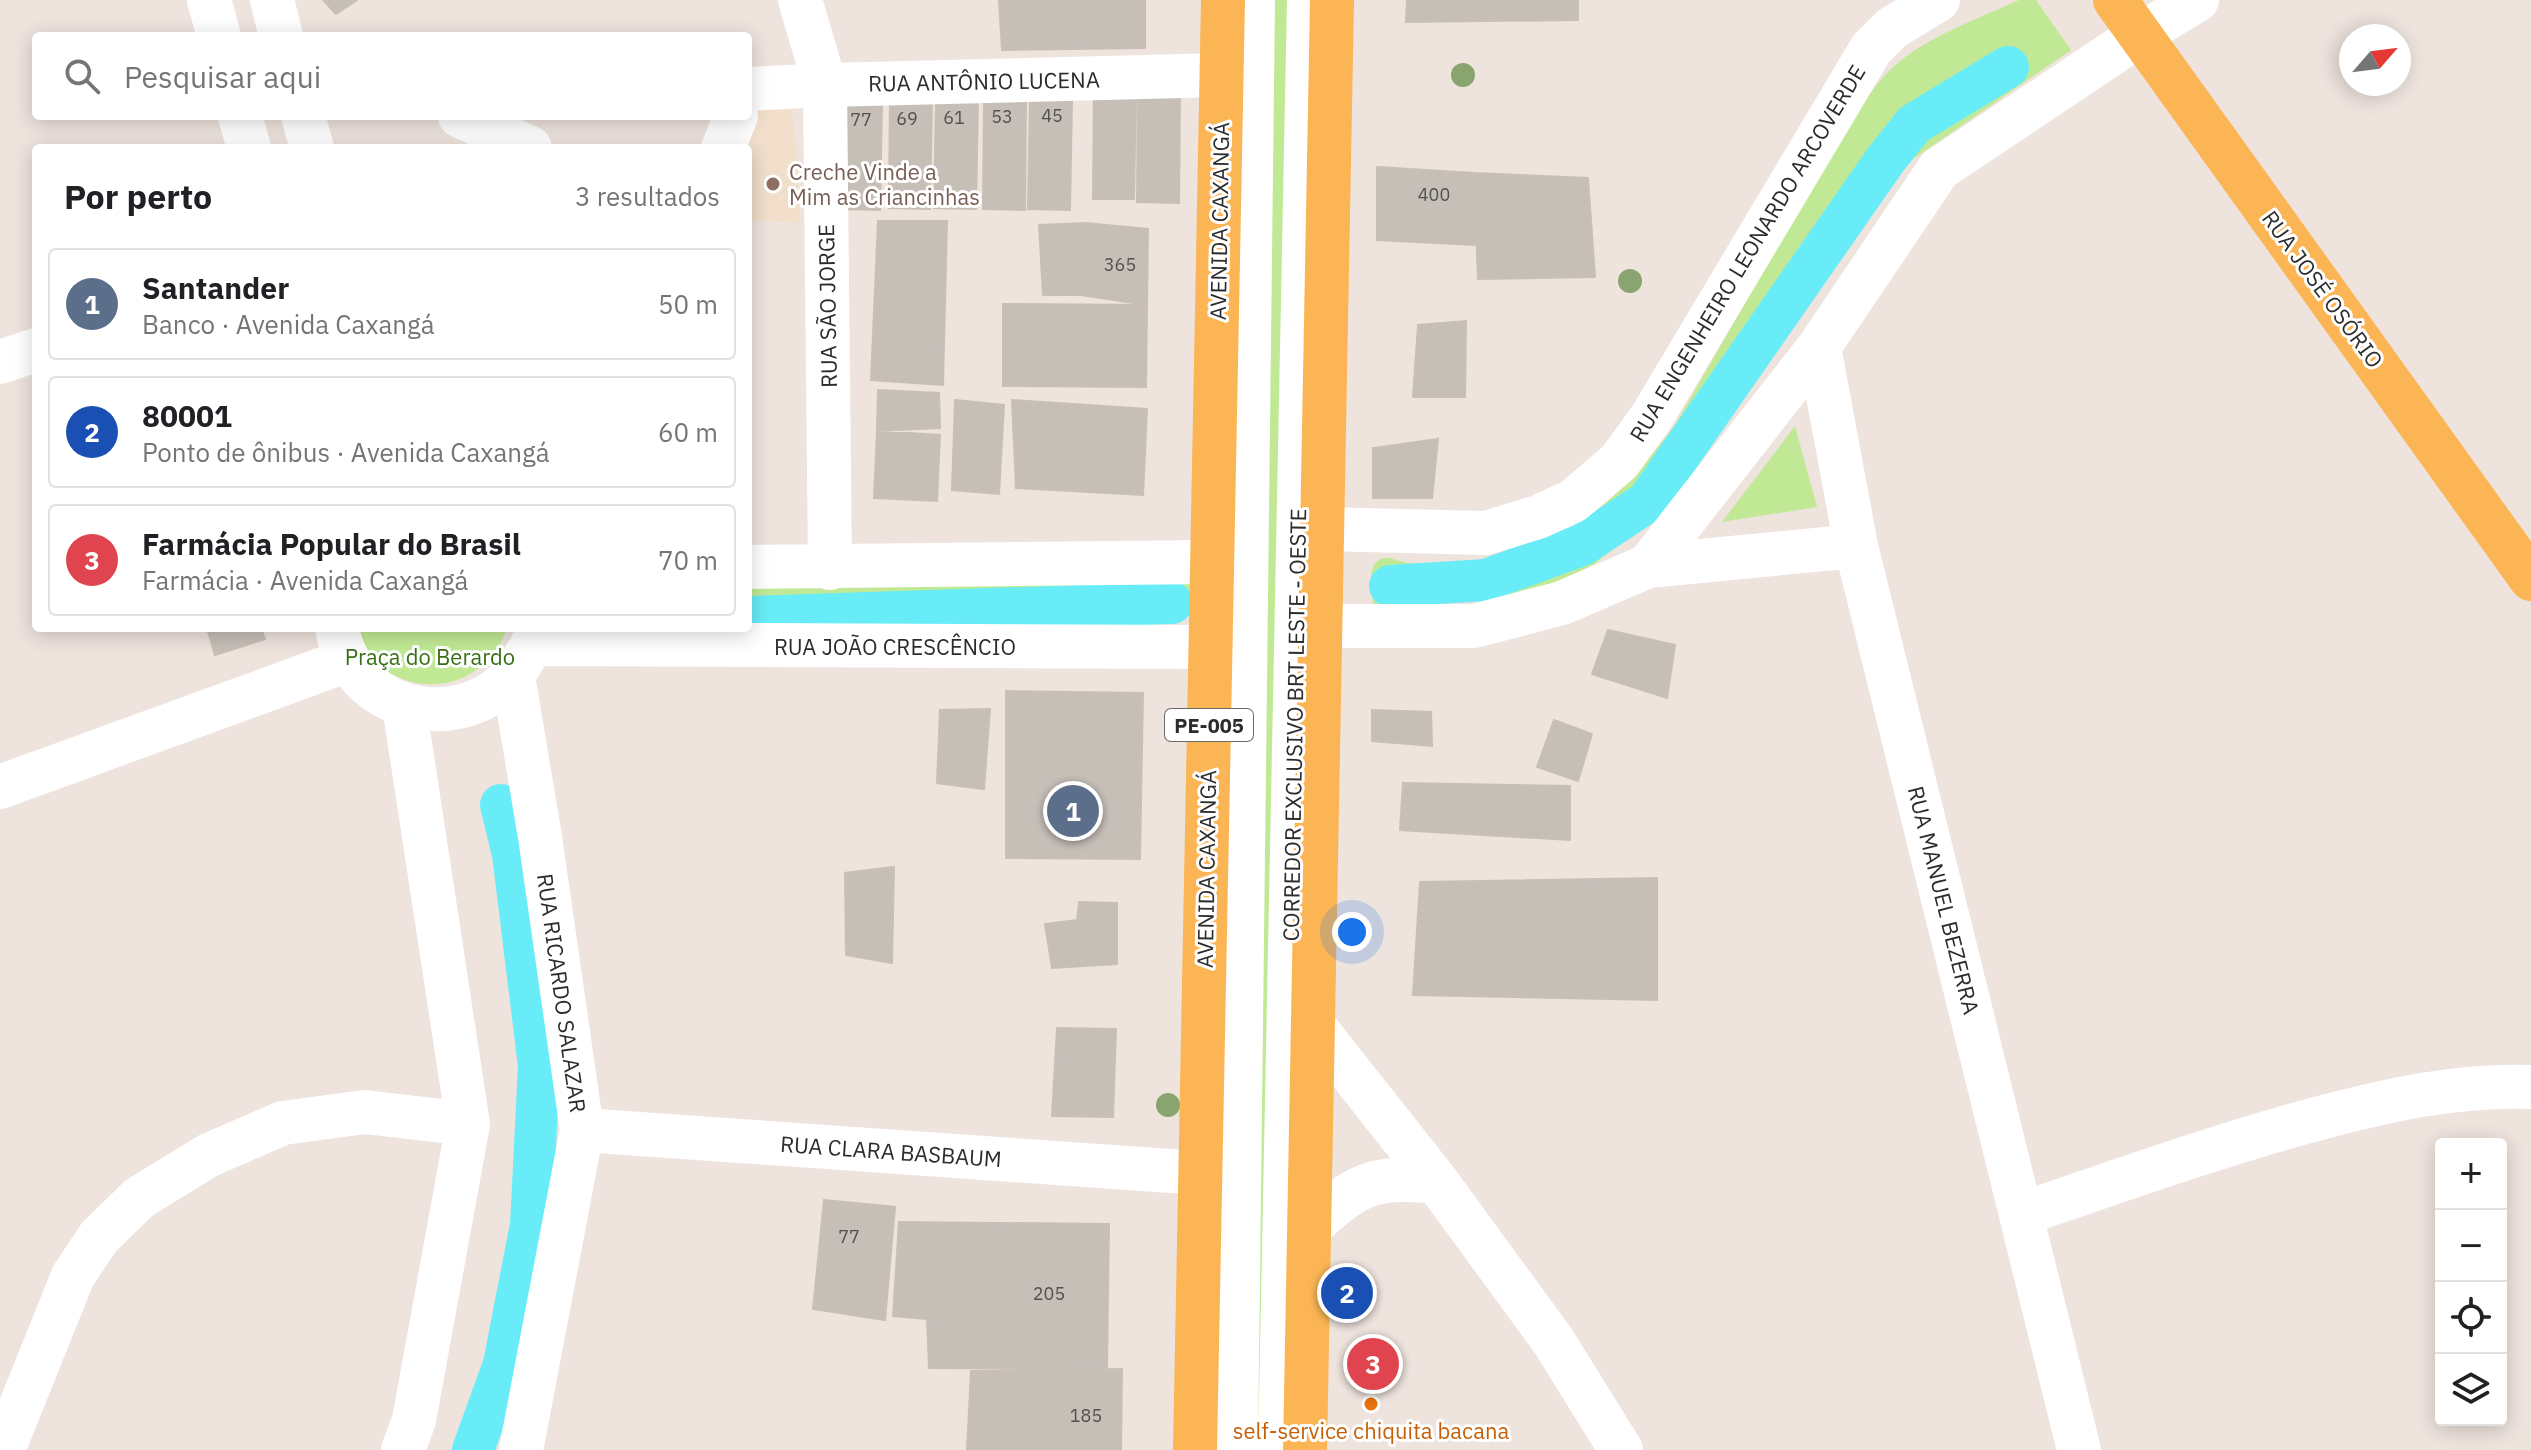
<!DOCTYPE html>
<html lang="pt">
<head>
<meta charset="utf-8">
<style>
  body { margin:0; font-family:"IBM Plex Sans",sans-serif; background:#f6f6f6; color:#202124 }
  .controls { position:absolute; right:24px; bottom:24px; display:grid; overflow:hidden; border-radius:8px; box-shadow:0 4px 20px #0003 }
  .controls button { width:72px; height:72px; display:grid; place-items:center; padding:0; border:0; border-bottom:2px solid #e0e0e0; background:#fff; color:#202124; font:40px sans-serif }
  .compass { position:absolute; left:2339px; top:24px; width:72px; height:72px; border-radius:50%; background:#fff; box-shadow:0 4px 20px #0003; rotate:62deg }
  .you { position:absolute; left:1352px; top:932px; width:28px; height:28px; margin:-20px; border:6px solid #fff; border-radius:50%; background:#1a73e8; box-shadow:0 0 0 12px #1a73e833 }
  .badge { display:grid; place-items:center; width:52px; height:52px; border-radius:50%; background:#3983ff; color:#fff; font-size:26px; font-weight:700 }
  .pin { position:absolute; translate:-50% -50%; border:4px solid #fff; box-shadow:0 2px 8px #0006 }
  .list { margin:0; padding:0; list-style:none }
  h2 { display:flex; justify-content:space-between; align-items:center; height:104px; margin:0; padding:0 32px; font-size:34px }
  h2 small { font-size:26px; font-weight:400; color:#757577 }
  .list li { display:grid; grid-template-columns:52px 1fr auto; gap:24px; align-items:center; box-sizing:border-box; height:112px; margin:0 16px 16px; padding:0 16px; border:2px solid #e0e0e0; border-radius:8px }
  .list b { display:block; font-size:30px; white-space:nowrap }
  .list p { margin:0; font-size:26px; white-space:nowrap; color:#757577 }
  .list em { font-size:26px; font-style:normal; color:#757577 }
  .icon { flex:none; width:44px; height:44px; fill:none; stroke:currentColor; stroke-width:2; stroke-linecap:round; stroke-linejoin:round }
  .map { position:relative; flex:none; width:2531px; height:1450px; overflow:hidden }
  .search { position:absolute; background:#fff; box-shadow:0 4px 20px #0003; left:32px; top:32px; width:720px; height:88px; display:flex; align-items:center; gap:20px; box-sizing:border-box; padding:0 28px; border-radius:8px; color:#757577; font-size:30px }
  .panel { position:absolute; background:#fff; box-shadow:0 4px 20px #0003; left:32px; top:144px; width:720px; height:488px; border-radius:8px }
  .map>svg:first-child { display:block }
  .education { fill:#f1decb }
  .green { fill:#c1e995 }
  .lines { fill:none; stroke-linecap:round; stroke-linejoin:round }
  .canal { stroke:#68edf8; stroke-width:42 }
  .building { fill:#c6bfb8; stroke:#cabfb6; stroke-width:2 }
  .minor { stroke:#fff; stroke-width:44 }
  .major { stroke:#fcb554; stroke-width:44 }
  .tree { fill:#8aa46f }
  .education-dot { fill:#8d6e63; stroke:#fff; stroke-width:3 }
  .food-dot { fill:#e8710a; stroke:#fff; stroke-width:3 }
  .labels { text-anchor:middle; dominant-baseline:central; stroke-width:6; stroke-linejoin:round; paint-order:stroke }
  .number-label { font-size:18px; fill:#52514f }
  .shield { fill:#fff; stroke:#6b6b6b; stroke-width:2 }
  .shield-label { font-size:20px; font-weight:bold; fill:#2c2c2c }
  .street-label { font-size:22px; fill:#2c2c2c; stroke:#fff }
  .education-label { font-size:22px; fill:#785e54; stroke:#fff; text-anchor:start }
  .park-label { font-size:22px; fill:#387015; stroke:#fff }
  .food-label { font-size:22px; fill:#c56008; stroke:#fff }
</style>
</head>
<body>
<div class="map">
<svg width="2531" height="1450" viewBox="0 0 2531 1450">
  <rect width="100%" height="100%" fill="#eee3dd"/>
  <path class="education" d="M762 106H783L791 112 794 123 800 223 748 220V148H738L755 111Z"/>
  <path class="green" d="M1265 0H1301L1276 1450H1246Z
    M2019 0H2036L2071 50 1906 164 1889 184 1652 514 1595 564 1551 585 1504 597 1373 604C1372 591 1366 565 1381 559 1387 556 1393 559 1399 561 1421 566 1444 566 1467 566 1478 566 1491 561 1503 557 1584 535 1625 490 1675 425L1848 124C1864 103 1879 78 1900 61 1934 34 1980 18 2019 0Z
    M1795 426 1817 507 1722 522Z
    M1190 576 1188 614 748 604V577Z
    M354 628H507C489 682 428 701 382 668 370 659 362 640 354 628Z"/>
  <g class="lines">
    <path class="canal" d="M1390 586 1486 580 1582 545 1647 502 1886 159 1914 124 2008 67
      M748 617 1172 603
      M473 1450 504 1364 531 1225 539 1066 513 854 501 805"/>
  </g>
  <path class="building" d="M323 0H357L336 14Z
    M999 0H1145V48L1002 50Z
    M1407 0H1578V20L1406 22Z
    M1094 88 1136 91 1134 199H1093Z
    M1138 90 1180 94 1179 203 1137 202Z
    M890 97 932 100 930 209 889 208Z
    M936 97 978 100 976 209 934 208Z
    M1030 97 1072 100 1070 210 1028 209Z
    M840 98 882 101 880 210 839 209Z
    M984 98 1026 101 1025 210 983 209Z
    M1377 167 1474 173 1476 245 1377 240Z
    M1474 173 1588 178 1595 277 1478 279Z
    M878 221H947L943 385 871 380Z
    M1085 223 1148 229 1147 305 1080 295Z
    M1085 223 1080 295H1043L1039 225Z
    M1003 304 1147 305 1146 387 1003 386Z
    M1466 321 1465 397H1413L1418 325Z
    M878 390 939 393 940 428 877 431Z
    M955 400 1004 405 999 494 952 490Z
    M1012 400 1147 409 1143 495 1016 488Z
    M877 431 940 435 937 501 874 498Z
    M1438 439 1432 498H1373V448Z
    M207 628H261L265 639 215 655Z
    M1608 630 1675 645 1667 698 1592 674Z
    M1006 691 1143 693 1140 859 1006 858Z
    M990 709 984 789 937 783 940 710Z
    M1372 710 1431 712 1432 746 1372 741Z
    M1554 720 1592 734 1578 781 1537 767Z
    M1403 783 1570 786V840L1400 830Z
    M894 867 892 963 846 955 845 873Z
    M1657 878V1000L1413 995 1420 882Z
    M1079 902 1117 903V964L1052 968 1045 924 1077 920Z
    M1057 1028 1116 1029 1113 1117 1052 1116Z
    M824 1200 895 1207 885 1320 813 1309Z
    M899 1222 1109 1224 1107 1369 929 1368 927 1319 893 1316Z
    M1122 1369 1121 1450H967L971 1371Z"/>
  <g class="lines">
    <path class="minor" d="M209 0 219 36
      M272 0 281 36
      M800 0 825 85 830 568
      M748 89 825 85 1222 75
      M240 116 249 148
      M303 116 312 148
      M460 116 530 148
      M723 148 736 116
      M1819 347 1856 546 2079 1450
      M0 362 36 350
      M1322 529 1486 533 1538 517 1573 501 1619 462 1651 418 1871 49 1892 28 1938 0
      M1648 566 1856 546
      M748 567 1212 562
      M1321 626H1474L1562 603 1648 566 1819 347 1939 169 2141 34 2197 0
      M337 628C353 721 482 739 525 656
      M532 644 1211 647
      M513 676 540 837 582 1130 521 1450
      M0 787 348 660
      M1313 1025 1437 1182 1554 1342 1621 1450
      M582 1130 1200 1173
      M2022 1214C2121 1180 2219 1145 2320 1118 2388 1100 2459 1084 2531 1087
      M1309 1228C1357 1184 1371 1175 1437 1182
      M3 1450 73 1276 99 1237 139 1198 209 1155 283 1123 365 1112 468 1124
      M403 1450 414 1420 468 1124 404 705
      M1236 1450 1253 0
      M1280 1450 1309 0"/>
    <path class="major" d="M2115 0 2531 579
      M1195 1450 1223 0
      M1305 1450 1332 0"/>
  </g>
  <g class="tree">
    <circle cx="1463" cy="75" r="12"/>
    <circle cx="1630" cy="281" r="12"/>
    <circle cx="1168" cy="1105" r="12"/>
  </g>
  <circle class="education-dot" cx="773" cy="184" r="8"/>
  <circle class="food-dot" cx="1371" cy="1404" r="8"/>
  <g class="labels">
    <g class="number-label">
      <text x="1052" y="115">45</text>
      <text x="1002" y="116">53</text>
      <text x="954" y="117">61</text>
      <text x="907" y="118">69</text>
      <text x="861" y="119">77</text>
      <text x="1434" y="194">400</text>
      <text x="1120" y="264">365</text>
      <text x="849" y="1236">77</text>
      <text x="1049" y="1293">205</text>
      <text x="1086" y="1415">185</text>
    </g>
    <rect class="shield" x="1165" y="709" width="88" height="32" rx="6"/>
    <g class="shield-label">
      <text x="1209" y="725">PE-005</text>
    </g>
    <g class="street-label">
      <text transform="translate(984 81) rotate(-1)">RUA ANTÔNIO LUCENA</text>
      <text transform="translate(1219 221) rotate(-89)">AVENIDA CAXANGÁ</text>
      <text transform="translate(1747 253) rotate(-59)">RUA ENGENHEIRO LEONARDO ARCOVERDE</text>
      <text transform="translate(2323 289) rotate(54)">RUA JOSÉ OSÓRIO</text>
      <text transform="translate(827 306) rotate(-91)">RUA SÃO JORGE</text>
      <text x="895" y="646">RUA JOÃO CRESCÊNCIO</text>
      <text transform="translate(1294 725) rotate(-89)">CORREDOR EXCLUSIVO BRT LESTE - OESTE</text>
      <text transform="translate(1206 869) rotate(-89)">AVENIDA CAXANGÁ</text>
      <text transform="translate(1944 900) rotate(76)">RUA MANUEL BEZERRA</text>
      <text transform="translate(562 993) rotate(82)">RUA RICARDO SALAZAR</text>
      <text transform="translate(891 1151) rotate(4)">RUA CLARA BASBAUM</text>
    </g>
    <g class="education-label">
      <text x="789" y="171">Creche Vinde a<tspan x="789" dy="25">Mim as Criancinhas</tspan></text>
    </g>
    <g class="park-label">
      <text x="430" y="656">Praça do Berardo</text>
    </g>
    <g class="food-label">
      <text x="1371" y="1430">self-service chiquita bacana</text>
    </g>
  </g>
</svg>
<div class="controls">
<button>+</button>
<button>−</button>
<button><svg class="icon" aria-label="locate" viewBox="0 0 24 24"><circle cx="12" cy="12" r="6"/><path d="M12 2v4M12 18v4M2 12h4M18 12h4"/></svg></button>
<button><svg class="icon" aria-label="layers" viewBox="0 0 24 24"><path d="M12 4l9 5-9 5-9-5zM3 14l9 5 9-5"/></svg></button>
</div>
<svg class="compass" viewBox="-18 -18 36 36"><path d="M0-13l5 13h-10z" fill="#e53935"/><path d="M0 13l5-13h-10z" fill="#757577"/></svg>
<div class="you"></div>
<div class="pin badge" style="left:1073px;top:811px;background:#5c6f8a">1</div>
<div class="pin badge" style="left:1347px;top:1293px;background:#1a4fb4">2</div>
<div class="pin badge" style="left:1373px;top:1364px;background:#e0444e">3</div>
<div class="search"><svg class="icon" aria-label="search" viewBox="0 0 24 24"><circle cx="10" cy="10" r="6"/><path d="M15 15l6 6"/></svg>Pesquisar aqui</div>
<section class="panel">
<h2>Por perto<small>3 resultados</small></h2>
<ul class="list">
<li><span class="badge" style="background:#5c6f8a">1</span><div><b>Santander</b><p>Banco · Avenida Caxangá</p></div><em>50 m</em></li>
<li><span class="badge" style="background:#1a4fb4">2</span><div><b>80001</b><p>Ponto de ônibus · Avenida Caxangá</p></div><em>60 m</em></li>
<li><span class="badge" style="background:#e0444e">3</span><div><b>Farmácia Popular do Brasil</b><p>Farmácia · Avenida Caxangá</p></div><em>70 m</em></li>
</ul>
</section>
</div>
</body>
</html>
